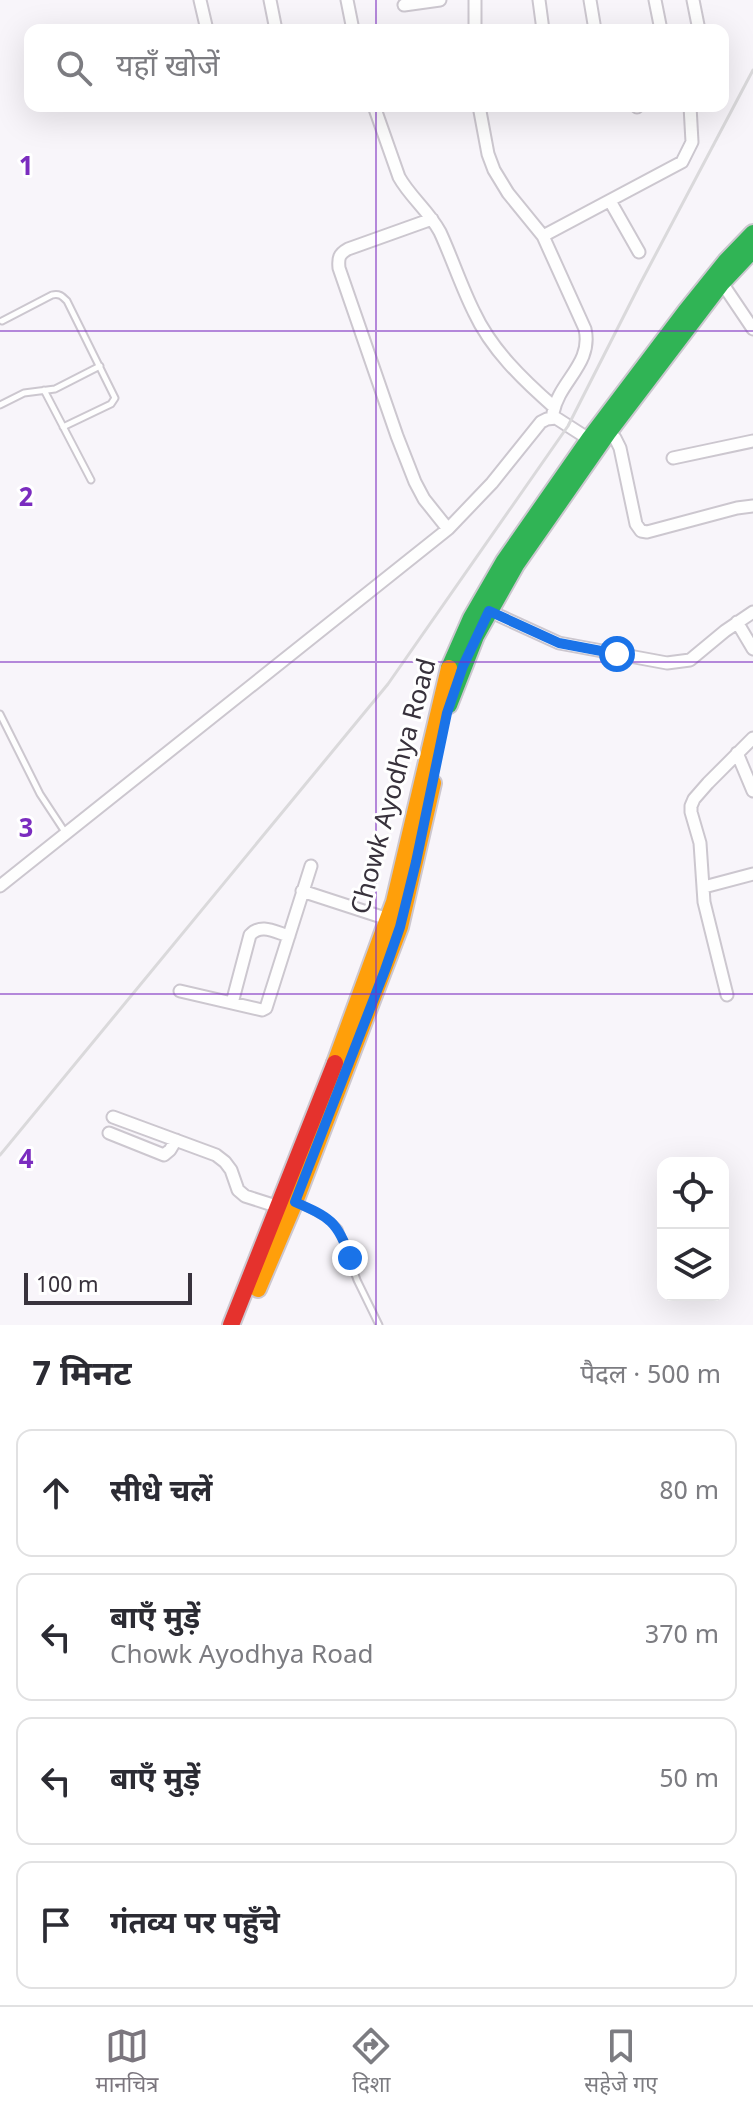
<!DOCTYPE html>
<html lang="hi">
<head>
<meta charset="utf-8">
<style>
  body { margin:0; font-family:Georgia,"Noto Sans Devanagari",serif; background:#f7f7f7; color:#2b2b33 }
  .controls { position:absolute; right:24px; bottom:24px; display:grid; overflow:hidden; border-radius:16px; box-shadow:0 8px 32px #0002 }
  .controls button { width:72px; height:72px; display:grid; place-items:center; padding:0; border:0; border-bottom:2px solid #e1e1e2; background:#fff; color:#2b2b33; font:40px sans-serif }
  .scale { position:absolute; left:24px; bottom:20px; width:168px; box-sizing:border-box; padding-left:8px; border:4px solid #38323c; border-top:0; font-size:22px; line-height:28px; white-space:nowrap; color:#38323c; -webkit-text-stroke:6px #fff; paint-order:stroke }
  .stop { position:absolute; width:24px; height:24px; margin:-18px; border:6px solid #1a73e8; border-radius:50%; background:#fff }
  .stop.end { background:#1a73e8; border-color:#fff; box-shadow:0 2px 8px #0008 }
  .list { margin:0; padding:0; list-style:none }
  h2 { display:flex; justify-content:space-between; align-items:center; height:104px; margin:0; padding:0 32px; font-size:34px }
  h2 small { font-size:26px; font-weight:400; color:#7c7c81 }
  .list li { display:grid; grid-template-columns:52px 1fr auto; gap:24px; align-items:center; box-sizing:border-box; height:128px; margin:0 16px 16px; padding:0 16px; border:2px solid #e1e1e2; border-radius:16px }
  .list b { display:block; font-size:30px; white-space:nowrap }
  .list p { margin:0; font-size:26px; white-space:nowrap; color:#7c7c81 }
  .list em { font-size:26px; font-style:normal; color:#7c7c81 }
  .icon { flex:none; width:44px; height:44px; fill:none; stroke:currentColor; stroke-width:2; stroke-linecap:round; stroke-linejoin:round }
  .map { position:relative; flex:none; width:753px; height:1325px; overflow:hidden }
  .search { position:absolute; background:#fff; box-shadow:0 8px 32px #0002; left:24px; right:24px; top:24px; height:88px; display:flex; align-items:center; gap:20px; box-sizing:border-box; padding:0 28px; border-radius:16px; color:#7c7c81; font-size:30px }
  .sheet { height:680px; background:#fff }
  nav { display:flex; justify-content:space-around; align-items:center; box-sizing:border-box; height:112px; border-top:2px solid #e1e1e2; background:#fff; font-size:22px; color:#7c7c81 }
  nav a { display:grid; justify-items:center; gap:4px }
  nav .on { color:#7b767e }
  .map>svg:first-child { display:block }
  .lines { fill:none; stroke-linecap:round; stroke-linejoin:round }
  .lane-casing { stroke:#ccc7cf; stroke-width:9 }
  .street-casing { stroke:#ccc7cf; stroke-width:15 }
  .fast-casing { stroke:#ccc7cf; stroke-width:20 }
  .slow-casing { stroke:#ccc7cf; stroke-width:20 }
  .jam-casing { stroke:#ccc7cf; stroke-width:20 }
  .lane { stroke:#fefefe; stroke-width:5 }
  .street { stroke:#fefefe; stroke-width:11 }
  .fast { stroke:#30b455; stroke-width:16 }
  .slow { stroke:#ff9f0a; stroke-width:16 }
  .jam { stroke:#e5322d; stroke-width:16 }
  .rail { stroke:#dad9db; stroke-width:3 }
  .route { stroke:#1a73e8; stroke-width:10 }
  .grid { fill:none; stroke:#7b2cbf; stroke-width:2; stroke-opacity:0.55 }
  .labels { text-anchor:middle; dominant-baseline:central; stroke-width:6; stroke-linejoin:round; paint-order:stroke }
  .street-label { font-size:26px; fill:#38323c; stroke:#fff }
  .grid-label { font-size:26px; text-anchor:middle; font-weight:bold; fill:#7b2cbf; stroke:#fff; stroke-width:6; stroke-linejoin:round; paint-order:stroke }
</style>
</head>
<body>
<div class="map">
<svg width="753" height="1325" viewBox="0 0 753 1325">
  <rect width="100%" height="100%" fill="#f8f5fa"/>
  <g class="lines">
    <defs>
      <path id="lane" d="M2 321 52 295C59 293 62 296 67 301L115 398 111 404 63 427
        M44 390 91 480
        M0 405 24 393 55 389 100 366
        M0 714 40 794 65 832
        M296 1203C311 1209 328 1217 339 1229L357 1280 379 1325"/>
      <path id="street" d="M200 0 207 30
        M270 0 276 30
        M347 0 353 30
        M475 0V30
        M539 0 543 30
        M590 0 595 30
        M655 0 661 30
        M693 0 699 30
        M404 5 440 0
        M374 106 399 177C410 197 429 211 440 232 452 258 461 286 474 312 491 349 523 380 554 407
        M479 106 488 154 494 170 508 193 543 236 585 329C593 364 559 381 553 413
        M636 106 637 107
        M610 201 639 252
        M432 219 348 249C339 254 338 258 339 268L397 436 415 482 424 499 448 529
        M543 236 682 162 692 142 690 106
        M722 283 753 329
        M608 433 615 438 620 448 636 524 641 531 647 532 737 508 753 506
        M673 458 753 441
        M489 611 559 643 667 663 690 660 725 631 753 612
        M737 622 753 649
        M737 753 753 791
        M0 886 448 529 492 483 541 422 547 419 556 418 595 443
        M704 887 753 874
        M302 891 388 919
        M180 991 262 1010 266 1008 311 866
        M727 995 704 902 700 843 691 812V806L694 799 708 783 753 738
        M232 1003 250 935C261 923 275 932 289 936
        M113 1117 216 1155 225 1162 231 1170 238 1190 245 1196 279 1207
        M109 1133 164 1155 170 1150 176 1140"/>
      <path id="fast" d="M449 668 471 618 504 561 589 439 685 312 726 261 753 233
        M449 705 476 636 516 565 608 433 722 283 753 250"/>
      <path id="slow" d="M335 1063 394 902 449 668
        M258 1289 295 1202 400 927 433 783"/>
      <path id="jam" d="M231 1325 335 1063"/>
    </defs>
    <use href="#lane" class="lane-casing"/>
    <use href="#street" class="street-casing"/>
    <use href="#fast" class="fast-casing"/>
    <use href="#slow" class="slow-casing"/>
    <use href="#jam" class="jam-casing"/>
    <use href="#lane" class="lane"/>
    <use href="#street" class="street"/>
    <use href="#fast" class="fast"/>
    <use href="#slow" class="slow"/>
    <use href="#jam" class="jam"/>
    <path class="rail" d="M0 1155 388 684 568 426 640 284 753 70"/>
  </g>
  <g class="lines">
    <path class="route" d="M350 1258C338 1221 329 1217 295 1202L385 970 400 927 416 862 447 713 463 666 489 611 559 643 617 654"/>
  </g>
  <path class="grid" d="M376 0V30M376 106V1325M0 331H753M0 662H753M0 994H753"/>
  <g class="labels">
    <g class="street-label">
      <text transform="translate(396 787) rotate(-75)">Chowk Ayodhya Road</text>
    </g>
  </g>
  <g class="grid-label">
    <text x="26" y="175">1</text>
    <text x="26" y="506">2</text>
    <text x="26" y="837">3</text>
    <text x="26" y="1168">4</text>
  </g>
</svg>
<div class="controls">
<button><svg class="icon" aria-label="locate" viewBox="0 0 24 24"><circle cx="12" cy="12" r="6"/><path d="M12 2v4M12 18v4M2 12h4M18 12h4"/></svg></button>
<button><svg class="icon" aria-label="layers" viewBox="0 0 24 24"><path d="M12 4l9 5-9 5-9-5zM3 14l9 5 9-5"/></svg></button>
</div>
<div class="scale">100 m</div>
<div class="stop" style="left:617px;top:654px"></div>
<div class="stop end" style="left:350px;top:1258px"></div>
<div class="search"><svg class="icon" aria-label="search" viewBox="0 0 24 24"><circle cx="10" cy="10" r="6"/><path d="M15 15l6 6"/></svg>यहाँ खोजें</div>
</div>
<section class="sheet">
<h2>7 मिनट<small>पैदल · 500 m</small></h2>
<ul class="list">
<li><svg class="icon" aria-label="ahead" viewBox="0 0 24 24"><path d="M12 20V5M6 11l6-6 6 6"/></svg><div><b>सीधे चलें</b></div><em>80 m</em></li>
<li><svg class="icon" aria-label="left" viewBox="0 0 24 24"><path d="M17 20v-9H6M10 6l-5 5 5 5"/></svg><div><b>बाएँ मुड़ें</b><p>Chowk Ayodhya Road</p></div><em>370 m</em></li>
<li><svg class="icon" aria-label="left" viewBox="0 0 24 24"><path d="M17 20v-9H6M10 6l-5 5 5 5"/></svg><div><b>बाएँ मुड़ें</b></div><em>50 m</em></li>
<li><svg class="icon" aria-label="arrive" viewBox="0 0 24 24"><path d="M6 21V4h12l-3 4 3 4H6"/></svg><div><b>गंतव्य पर पहुँचे</b></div></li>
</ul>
</section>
<nav>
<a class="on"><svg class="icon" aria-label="map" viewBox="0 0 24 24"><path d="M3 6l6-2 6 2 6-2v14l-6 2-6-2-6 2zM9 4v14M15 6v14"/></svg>मानचित्र</a>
<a><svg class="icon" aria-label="directions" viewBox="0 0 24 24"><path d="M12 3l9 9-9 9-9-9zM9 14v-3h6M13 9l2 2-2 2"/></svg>दिशा</a>
<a><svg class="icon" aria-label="saved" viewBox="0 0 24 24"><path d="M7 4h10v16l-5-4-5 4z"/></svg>सहेजे गए</a>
</nav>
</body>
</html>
